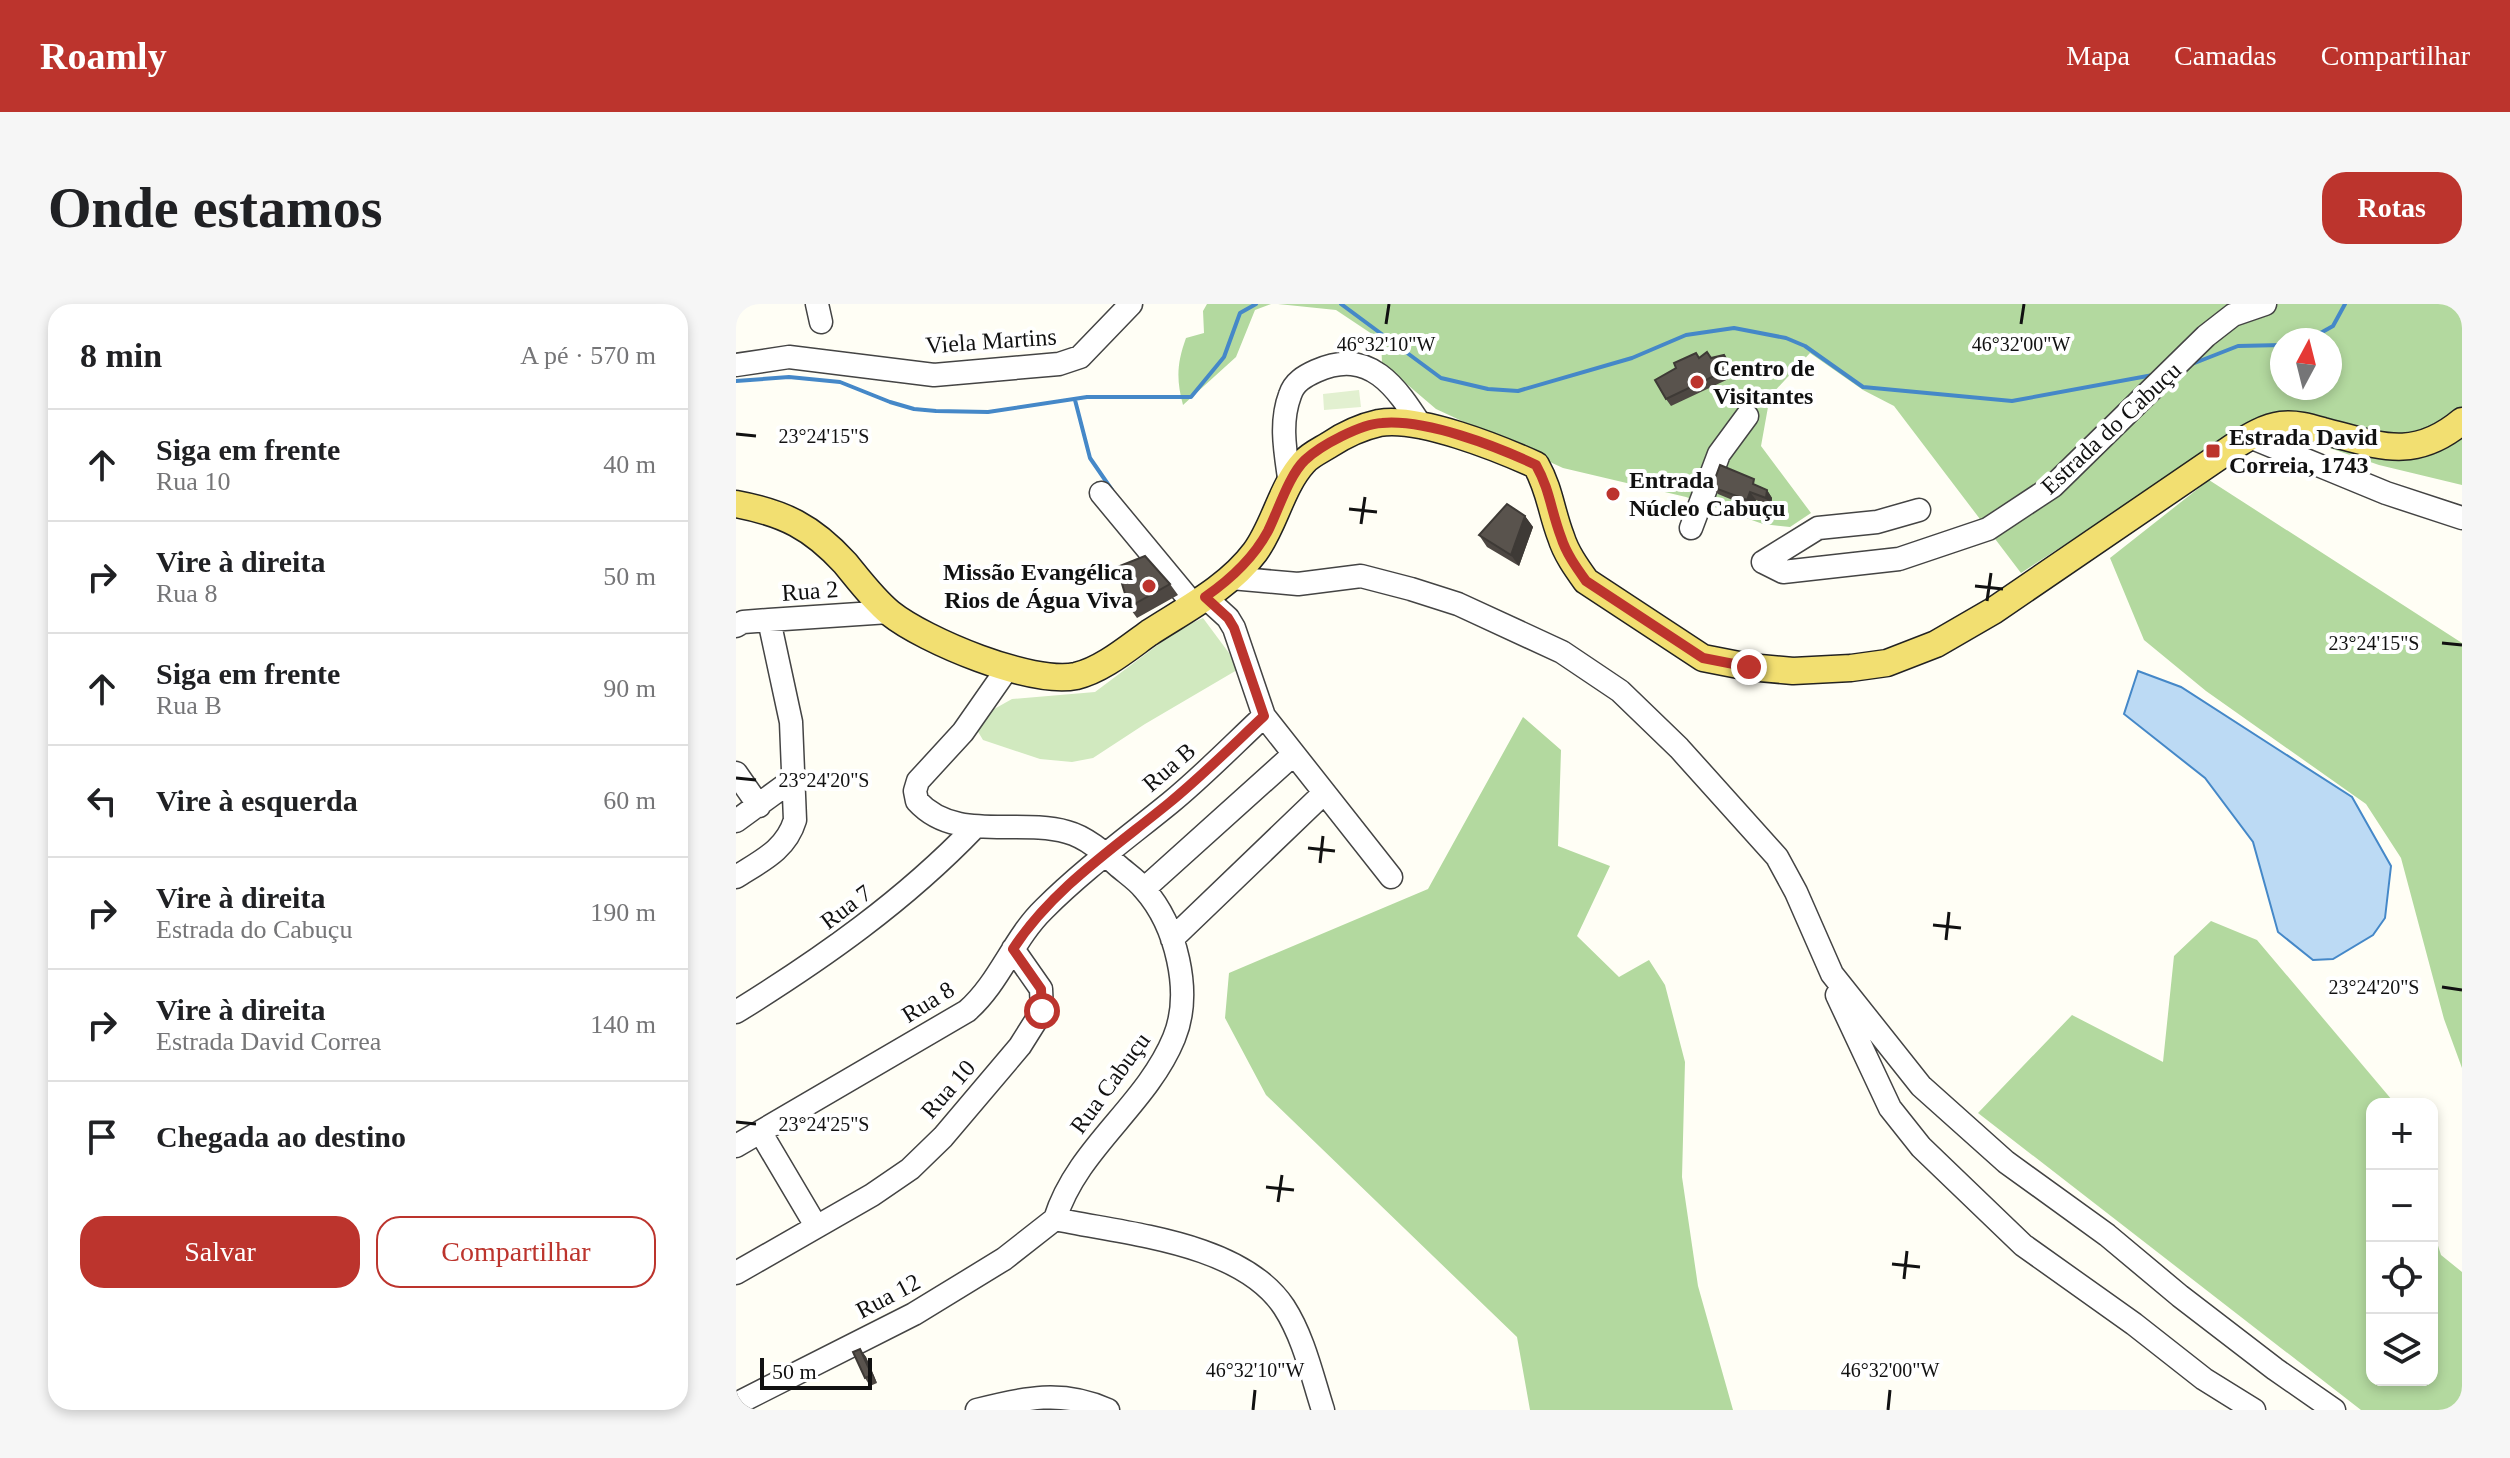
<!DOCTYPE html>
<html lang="pt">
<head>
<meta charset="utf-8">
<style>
  body { margin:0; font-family:Georgia,serif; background:#f6f6f6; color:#202124 }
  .controls { position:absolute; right:24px; bottom:24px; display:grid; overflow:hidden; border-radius:16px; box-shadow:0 4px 12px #0003 }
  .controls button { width:72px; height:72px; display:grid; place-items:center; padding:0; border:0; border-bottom:2px solid #e0e0e0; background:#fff; color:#202124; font:40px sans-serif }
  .compass { position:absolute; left:1534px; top:24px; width:72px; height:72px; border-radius:50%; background:#fff; box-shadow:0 4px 12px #0003; rotate:7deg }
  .scale { position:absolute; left:24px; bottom:20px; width:112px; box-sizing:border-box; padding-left:8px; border:4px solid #111; border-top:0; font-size:22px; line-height:28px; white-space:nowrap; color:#111; -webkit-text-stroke:6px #fff; paint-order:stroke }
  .stop { position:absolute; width:24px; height:24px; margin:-18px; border:6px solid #bc342d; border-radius:50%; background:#fff }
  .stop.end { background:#bc342d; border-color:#fff; box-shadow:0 2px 8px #0008 }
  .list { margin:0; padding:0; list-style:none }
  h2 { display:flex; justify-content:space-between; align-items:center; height:104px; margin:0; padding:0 32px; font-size:34px }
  h2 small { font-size:26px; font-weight:400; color:#757577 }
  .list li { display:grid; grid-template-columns:52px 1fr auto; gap:24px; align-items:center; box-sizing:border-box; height:112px; padding:0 32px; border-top:2px solid #e0e0e0 }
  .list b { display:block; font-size:30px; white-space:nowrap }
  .list p { margin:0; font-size:26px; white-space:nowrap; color:#757577 }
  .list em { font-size:26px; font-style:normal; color:#757577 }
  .actions { display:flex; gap:16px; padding:24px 32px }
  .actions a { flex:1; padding:18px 0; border:2px solid #bc342d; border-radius:24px; text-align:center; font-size:28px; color:#bc342d }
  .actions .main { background:#bc342d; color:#fff }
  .icon { flex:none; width:44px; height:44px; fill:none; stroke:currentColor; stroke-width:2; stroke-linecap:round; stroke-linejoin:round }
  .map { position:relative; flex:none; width:1726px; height:1106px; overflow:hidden; border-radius:24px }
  header { display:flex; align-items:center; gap:48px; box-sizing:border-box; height:112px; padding:0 40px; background:#bc342d; color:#fff }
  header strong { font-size:38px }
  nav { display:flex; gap:44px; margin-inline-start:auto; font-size:28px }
  .intro { display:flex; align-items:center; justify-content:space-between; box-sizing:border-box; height:192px; padding:0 48px }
  h1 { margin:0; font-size:56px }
  .button { padding:20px 36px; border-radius:24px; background:#bc342d; color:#fff; font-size:28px; font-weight:700 }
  main { display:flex; gap:48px; padding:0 48px }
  aside { flex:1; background:#fff; border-radius:24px; box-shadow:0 4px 12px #0003 }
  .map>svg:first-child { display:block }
  .green { fill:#d1e9bf }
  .forest { fill:#b3d99f; fill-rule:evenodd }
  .pitch { fill:#e2f0d0 }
  .water { fill:#bcdaf4; stroke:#4588c8; stroke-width:2 }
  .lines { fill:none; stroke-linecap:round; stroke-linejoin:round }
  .stream { stroke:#4588c8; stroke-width:4 }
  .minor-casing { stroke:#444; stroke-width:25 }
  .major-casing { stroke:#222; stroke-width:29 }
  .minor { stroke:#fff; stroke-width:22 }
  .major { stroke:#f2df71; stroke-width:26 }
  .wall { fill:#4d4742 }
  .shaded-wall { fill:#3e3a36 }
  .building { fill:#59534d; stroke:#3e3a36; stroke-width:2 }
  .route { stroke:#bc342d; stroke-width:10 }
  .ticks { fill:none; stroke:#111; stroke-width:3 }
  .poi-dot { fill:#bc342d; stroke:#fff; stroke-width:3 }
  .labels { text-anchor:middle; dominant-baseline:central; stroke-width:8; stroke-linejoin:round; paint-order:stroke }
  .street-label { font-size:24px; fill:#111; stroke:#fff }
  .poi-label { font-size:24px; font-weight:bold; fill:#111; stroke:#fff; text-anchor:start }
  .ticks-label { font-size:20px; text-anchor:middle; fill:#111; stroke:#fff; stroke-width:8; stroke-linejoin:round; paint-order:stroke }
</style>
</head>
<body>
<header>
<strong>Roamly</strong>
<nav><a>Mapa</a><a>Camadas</a><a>Compartilhar</a></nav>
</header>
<div class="intro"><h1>Onde estamos</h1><a class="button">Rotas</a></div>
<main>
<aside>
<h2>8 min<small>A pé · 570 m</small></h2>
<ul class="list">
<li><svg class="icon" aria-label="ahead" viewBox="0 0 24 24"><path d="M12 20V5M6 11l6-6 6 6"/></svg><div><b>Siga em frente</b><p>Rua 10</p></div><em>40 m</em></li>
<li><svg class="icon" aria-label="right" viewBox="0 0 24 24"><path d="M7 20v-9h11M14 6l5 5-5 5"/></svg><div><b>Vire à direita</b><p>Rua 8</p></div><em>50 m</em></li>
<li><svg class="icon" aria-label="ahead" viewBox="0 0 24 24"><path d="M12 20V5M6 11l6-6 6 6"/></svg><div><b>Siga em frente</b><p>Rua B</p></div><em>90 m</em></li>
<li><svg class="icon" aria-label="left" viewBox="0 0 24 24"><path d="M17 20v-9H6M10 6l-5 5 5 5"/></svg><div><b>Vire à esquerda</b></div><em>60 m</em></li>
<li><svg class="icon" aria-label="right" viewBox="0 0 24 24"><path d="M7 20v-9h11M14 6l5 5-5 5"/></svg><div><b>Vire à direita</b><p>Estrada do Cabuçu</p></div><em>190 m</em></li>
<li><svg class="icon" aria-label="right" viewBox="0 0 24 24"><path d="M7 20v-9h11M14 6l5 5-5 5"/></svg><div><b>Vire à direita</b><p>Estrada David Correa</p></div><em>140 m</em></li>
<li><svg class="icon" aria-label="arrive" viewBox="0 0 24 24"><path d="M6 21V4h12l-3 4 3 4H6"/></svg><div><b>Chegada ao destino</b></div></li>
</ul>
<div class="actions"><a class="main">Salvar</a><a>Compartilhar</a></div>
</aside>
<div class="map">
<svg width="1726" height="1106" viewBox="0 0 1726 1106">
  <rect width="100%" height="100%" fill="#fffef5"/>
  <path class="green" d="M467 314 493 349 501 366 409 420 357 454 336 458 304 455 247 436 241 426 251 409 276 395 359 388 443 325Z"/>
  <path class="forest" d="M471 0H535L519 6 500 53 447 101C440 75 441 59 450 34L468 29 467 7Z
    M542 0H1726V181L1643 161 1518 118 1285 269 1158 102 1127 86 1074 49 1034 92 1025 142 1075 209 1054 223 1027 220 950 193 827 164 700 105 646 59 645 36 600 6ZM1546 36H1594V84H1546Z
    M1473 176 1726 339V764L1708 715 1665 554 1630 500 1470 387 1408 336 1374 254Z
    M787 413 825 446 822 542 874 562 841 632 883 673 913 656 929 681 949 758 946 873 962 982 997 1106H794L781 1033 530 791 489 714 493 669 692 585Z
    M1475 617 1521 636 1656 796 1658 800H1636V1076H1696V923L1705 951 1726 968V1106H1625L1242 809 1336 711 1427 758 1438 652Z"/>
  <path class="pitch" d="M623 86 625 103 588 106 587 90Z"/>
  <path class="water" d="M1402 367 1445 383 1616 493 1655 562 1649 614 1637 631 1597 655 1577 656 1542 628 1517 538 1469 474 1388 410Z"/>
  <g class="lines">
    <path class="stream" d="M605 0 705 74 752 85 782 87 896 54 950 31 998 24 1050 34 1069 42 1127 83 1276 97 1417 71
      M1572 36 1597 22 1609 0
      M1456 60 1502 42 1546 41
      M0 77 53 73 104 78 154 98 178 105 200 107 252 108 351 93H455L488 53 504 9 520 0
      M339 96 354 154 376 186"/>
    <defs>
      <path id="minor" d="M81 0 85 18
        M0 61 53 53 198 71 323 60 344 53 395 0
        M1514 133 1650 189 1726 214
        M554 181C550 151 543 120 554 91 558 78 569 72 580 67 634 43 660 83 686 123
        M365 189 457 300
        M955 224 983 150 1011 112
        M1027 258 1047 268 1163 255 1252 225 1317 182 1470 32 1497 11 1529 0
        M1027 258 1082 224 1141 218 1183 206
        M495 274 562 280 625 272 675 285 722 300 826 348 884 387 943 444 1041 553 1060 588 1096 670 1185 782 1270 858 1371 931 1444 992 1539 1065 1598 1106
        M469 293 492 314 498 324 528 412 655 573
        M0 322 7 318 33 316 153 308
        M271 365 227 428 182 477 179 487 181 497C219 539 282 514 331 528 350 533 367 548 381 561 390 569 401 576 408 585 440 621 457 688 438 734 410 802 341 844 319 915
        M0 469 23 502
        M0 517 59 474
        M0 573C25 557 50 546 59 516L55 418 33 316
        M408 585 558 450
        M436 635 588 489
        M1101 691 1154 804 1185 843 1287 941 1398 1020 1468 1075 1518 1106
        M0 708C87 654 168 597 239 523
        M25 829 80 922
        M0 842 231 707C264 678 277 635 308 605 347 566 391 534 434 499 467 472 497 441 528 412
        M319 915C389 930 505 938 548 1003 568 1034 576 1072 587 1106
        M0 969 136 891 174 865 207 833 284 742 306 707 305 685 277 645
        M0 1100 178 1010 268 955 319 915
        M241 1106C288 1094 326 1085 372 1106"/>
      <path id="major" d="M0 200C48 209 76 223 109 259 123 276 137 295 154 309 189 337 295 381 340 372 366 366 392 344 413 329 450 305 492 284 519 248 539 221 545 183 568 158 574 151 585 146 593 141 608 131 625 123 643 119 683 112 762 144 800 161 814 186 815 207 825 233 830 249 840 263 850 277L967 354 1013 363 1057 367 1115 364 1151 359 1200 340 1257 307 1500 141C1513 133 1529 123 1545 121 1559 119 1573 123 1587 127 1642 141 1677 158 1726 117"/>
    </defs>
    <use href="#minor" class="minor-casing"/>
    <use href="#major" class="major-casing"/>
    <use href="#minor" class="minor"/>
    <use href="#major" class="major"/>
  </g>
  <path class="wall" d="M988 51 1001 71 935 102 930 95 975 54Z
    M1023 182 1031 186 1036 194 1035 202 1020 196 1016 204 982 190 976 183Z
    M789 212 797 223 783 262 751 243 743 231Z
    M434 280 442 291 401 314 393 303Z
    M124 1045 130 1053 141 1079 134 1082 129 1074Z"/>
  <path class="shaded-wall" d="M1031 186 1036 194 1035 202 1030 194Z
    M1014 188 1020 196 1016 204 1011 196Z
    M789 212 797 223 783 262 775 251Z
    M124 1045 130 1053 141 1079 136 1071Z"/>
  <path class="building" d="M971 48 975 54 988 51 995 64 930 95 919 76 940 64 938 59 960 49 963 54Z
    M984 161 1018 175 1017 180 1031 186 1030 194 1014 188 1011 196 976 183Z
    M771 200 789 212 775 251 743 231Z
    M409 252 434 280 393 303 381 263Z
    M124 1045 136 1071 129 1074 117 1048Z"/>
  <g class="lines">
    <path class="route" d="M306 707 305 685 277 645C316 585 378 544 433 499 466 472 497 441 528 412L498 324 492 314 469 293C495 275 517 255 532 227 542 207 553 171 569 156 585 141 625 120 646 119 690 115 760 142 800 161 814 186 815 207 825 233 830 249 840 263 850 277L967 354 1013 363"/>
  </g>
  <path class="ticks" d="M650 20 653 0M1285 20 1288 0M0 130 20 132M613 205 641 208M625 220 629 193M1239 282 1267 285M1251 297 1255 269M1706 339 1726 341M0 474 20 476M572 544 599 547M584 559 587 532M1197 621 1225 624M1210 636 1213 608M1706 683 1726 686M0 818 20 820M530 883 558 886M542 898 546 871M1156 960 1184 963M1168 975 1171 947M517 1106 519 1086M1152 1106 1154 1086"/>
  <g class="poi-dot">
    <circle cx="961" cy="78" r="8"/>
    <rect x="1469" y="139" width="16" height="16" rx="4"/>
    <circle cx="877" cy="190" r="8"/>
    <circle cx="413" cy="282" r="8"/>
  </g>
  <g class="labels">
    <g class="street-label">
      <text transform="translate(255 37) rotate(-4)">Viela Martins</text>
      <text transform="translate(1375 124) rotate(-43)">Estrada do Cabuçu</text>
      <text transform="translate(74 287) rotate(-4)">Rua 2</text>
      <text transform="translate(433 463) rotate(-41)">Rua B</text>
      <text transform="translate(110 603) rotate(-37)">Rua 7</text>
      <text transform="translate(192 698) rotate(-32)">Rua 8</text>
      <text transform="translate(374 779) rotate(-54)">Rua Cabuçu</text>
      <text transform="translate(212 785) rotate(-49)">Rua 10</text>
      <text transform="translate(152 992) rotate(-28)">Rua 12</text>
    </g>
    <g class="poi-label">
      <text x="977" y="64">Centro de<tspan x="977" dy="28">Visitantes</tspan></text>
      <text x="1493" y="133">Estrada David<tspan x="1493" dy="28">Correia, 1743</tspan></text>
      <text x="893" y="176">Entrada<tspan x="893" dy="28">Núcleo Cabuçu</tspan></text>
      <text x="397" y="268" text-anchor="end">Missão Evangélica<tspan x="397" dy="28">Rios de Água Viva</tspan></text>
    </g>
  </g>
  <g class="ticks-label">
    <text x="650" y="47">46°32'10"W</text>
    <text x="1285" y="47">46°32'00"W</text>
    <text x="88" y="139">23°24'15"S</text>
    <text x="1638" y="346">23°24'15"S</text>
    <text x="88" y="483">23°24'20"S</text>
    <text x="1638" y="690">23°24'20"S</text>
    <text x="88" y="827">23°24'25"S</text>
    <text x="519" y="1073">46°32'10"W</text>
    <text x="1154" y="1073">46°32'00"W</text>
  </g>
</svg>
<div class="controls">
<button>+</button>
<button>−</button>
<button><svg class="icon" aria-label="locate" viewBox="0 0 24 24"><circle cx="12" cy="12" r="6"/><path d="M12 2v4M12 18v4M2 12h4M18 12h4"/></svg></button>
<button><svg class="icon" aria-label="layers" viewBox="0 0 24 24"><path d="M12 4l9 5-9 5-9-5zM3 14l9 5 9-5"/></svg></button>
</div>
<svg class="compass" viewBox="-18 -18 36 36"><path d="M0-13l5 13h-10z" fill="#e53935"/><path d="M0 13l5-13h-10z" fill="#757577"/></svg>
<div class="scale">50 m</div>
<div class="stop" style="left:306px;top:707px"></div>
<div class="stop end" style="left:1013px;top:363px"></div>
</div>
</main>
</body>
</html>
